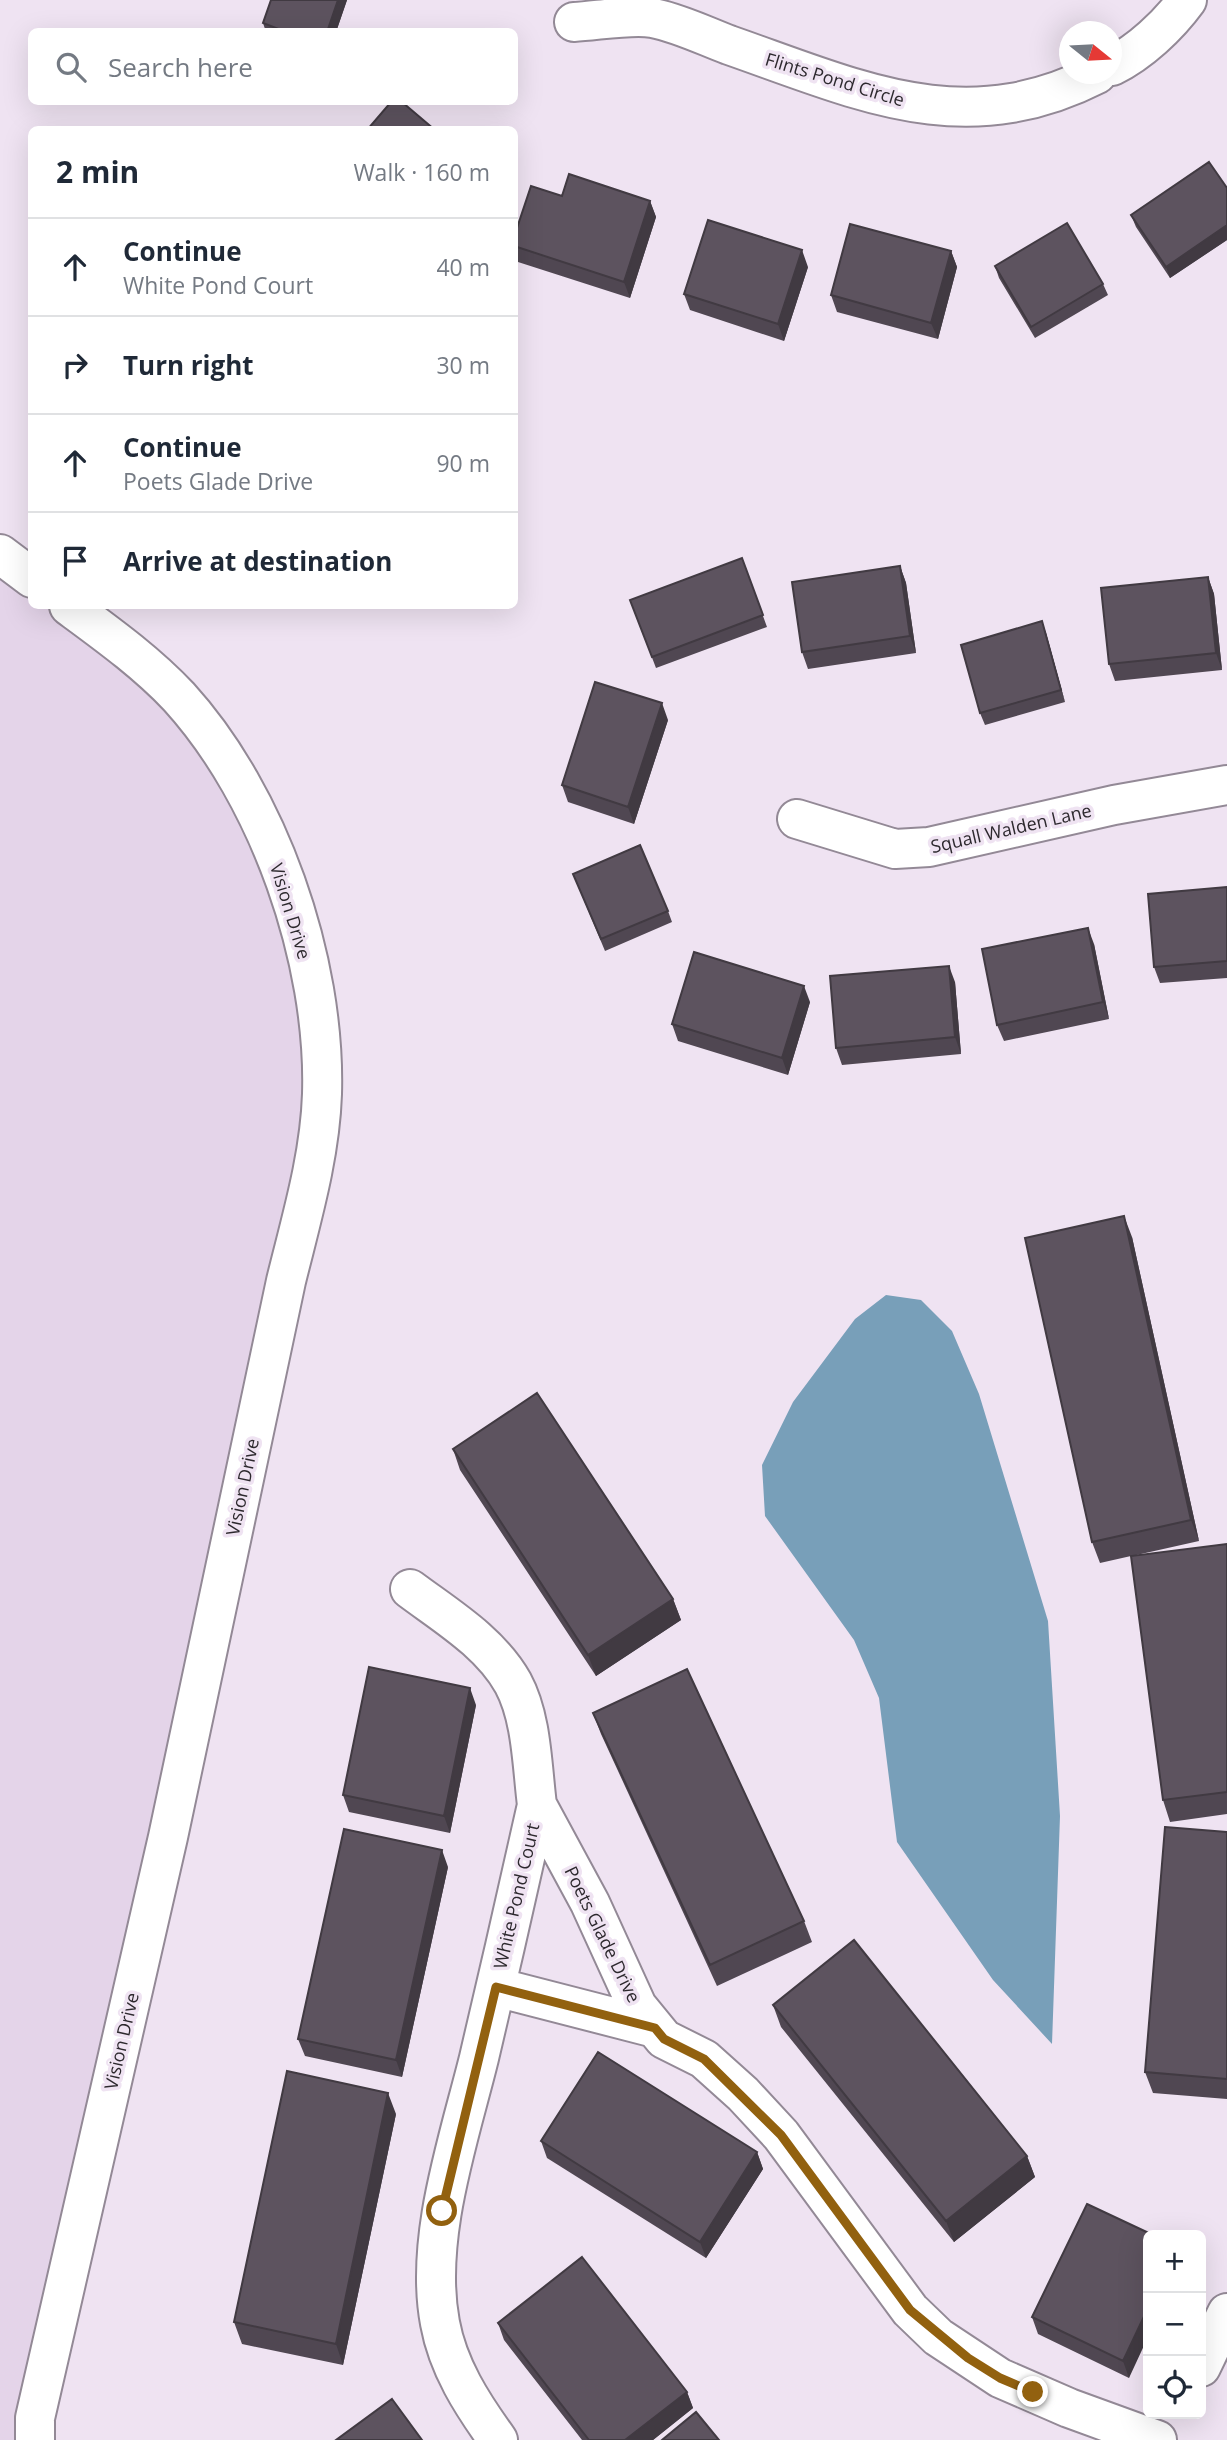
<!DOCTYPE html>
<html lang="en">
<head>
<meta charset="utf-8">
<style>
  body { margin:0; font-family:"Open Sans",sans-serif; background:#f2f2f3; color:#1f2937 }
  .controls { position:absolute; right:21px; bottom:21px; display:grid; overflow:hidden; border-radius:10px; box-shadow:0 7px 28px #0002 }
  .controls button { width:63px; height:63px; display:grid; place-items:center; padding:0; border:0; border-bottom:2px solid #e0e1e3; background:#fff; color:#1f2937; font:35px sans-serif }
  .compass { position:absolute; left:1059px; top:21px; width:63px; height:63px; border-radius:50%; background:#fff; box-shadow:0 7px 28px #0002; rotate:108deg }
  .stop { position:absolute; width:21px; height:21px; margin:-16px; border:5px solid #92610f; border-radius:50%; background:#fff }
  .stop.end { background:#92610f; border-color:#fff; box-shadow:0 2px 7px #0008 }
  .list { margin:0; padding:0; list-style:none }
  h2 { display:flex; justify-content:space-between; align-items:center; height:91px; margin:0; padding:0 28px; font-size:30px }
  h2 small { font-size:23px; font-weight:400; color:#747a83 }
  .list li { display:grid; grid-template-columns:46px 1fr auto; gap:21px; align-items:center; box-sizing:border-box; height:98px; padding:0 28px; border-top:2px solid #e0e1e3 }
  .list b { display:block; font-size:26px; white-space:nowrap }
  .list p { margin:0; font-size:23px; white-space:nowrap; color:#747a83 }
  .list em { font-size:23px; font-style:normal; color:#747a83 }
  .icon { flex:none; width:38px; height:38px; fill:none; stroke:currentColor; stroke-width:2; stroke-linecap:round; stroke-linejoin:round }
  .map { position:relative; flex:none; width:1227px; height:2440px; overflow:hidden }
  .search { position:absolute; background:#fff; box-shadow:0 7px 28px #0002; left:28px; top:28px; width:490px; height:77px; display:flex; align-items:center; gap:18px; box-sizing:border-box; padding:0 24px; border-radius:10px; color:#747a83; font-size:26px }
  .panel { position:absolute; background:#fff; box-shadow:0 7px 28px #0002; left:28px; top:126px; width:490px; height:483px; border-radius:10px }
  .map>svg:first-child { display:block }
  .built { fill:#e4d4e9 }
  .water { fill:#789fb9 }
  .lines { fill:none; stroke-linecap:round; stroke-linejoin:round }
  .minor-casing { stroke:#938996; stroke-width:42 }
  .minor { stroke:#fff; stroke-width:38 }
  .wall { fill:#504752 }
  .shaded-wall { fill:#413a42 }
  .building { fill:#5d535f; stroke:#413a42; stroke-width:2 }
  .route { stroke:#92610f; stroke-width:9 }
  .labels { text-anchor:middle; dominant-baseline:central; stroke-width:7; stroke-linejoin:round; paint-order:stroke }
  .street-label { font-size:18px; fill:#2d292e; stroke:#efe3f2 }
</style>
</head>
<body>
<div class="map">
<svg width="1227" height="2440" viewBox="0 0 1227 2440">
  <rect width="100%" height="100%" fill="#efe3f2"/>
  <path class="built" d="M0 554 31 578 32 606H69L132 653 266 830 320 1047 35 2440H0Z"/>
  <path class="water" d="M886 1295 921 1300 952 1331 979 1394 1048 1621 1060 1816 1052 2044 993 1980 897 1842 879 1698 854 1640 765 1516 762 1465 793 1402 855 1319Z"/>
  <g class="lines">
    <defs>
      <path id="minor" d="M574 22C596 21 632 14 653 18 679 23 705 36 729 45 858 90 964 142 1097 74
        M1112 66C1140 52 1168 26 1187 0
        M0 554 32 578
        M797 819 895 849 929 847 1114 805 1227 785
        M410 1589C446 1616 490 1642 513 1683 532 1718 532 1766 537 1805 518 1889 499 1974 479 2058 459 2139 424 2239 440 2323 448 2367 472 2404 498 2440
        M537 1805 590 1903 637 2006 664 2039 704 2059 743 2094 781 2135 910 2310 938 2337 1000 2378 1069 2408 1157 2440
        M496 1987 655 2028
        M1201 2367 1227 2313
        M35 2440V2418L168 1837 286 1281C301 1220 320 1157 322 1094 326 960 269 796 179 697 146 662 107 634 69 606"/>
    </defs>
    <use href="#minor" class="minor-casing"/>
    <use href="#minor" class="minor"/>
  </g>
  <path class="wall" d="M271 0H347L336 32H266L263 23Z
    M1227 188V240L1170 278 1136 227 1131 215Z
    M562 196 650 201 656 217 630 298 518 262 514 252V237Z
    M951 251 957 267 938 339 837 312 831 295Z
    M995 266 1103 284 1108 295 1035 338 999 278Z
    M808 267 784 341 690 310 684 294Z
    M742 558 767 627 656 668 630 600Z
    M900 566 906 583 916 653 808 669 802 652Z
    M1208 577 1214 594 1222 670 1115 681 1109 664Z
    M1046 633 1065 702 985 725 980 713Z
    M668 720 634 824 568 802 562 785Z
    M573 874 668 911 672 922 605 951Z
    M1227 887V978L1160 983 1154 967Z
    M1094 944 1109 1019 1004 1041 997 1025Z
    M955 982 961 1054 842 1065 836 1048Z
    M810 1002 788 1075 678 1041 672 1024Z
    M1132 1237 1199 1541 1132 1556 1227 1544V1814L1170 1822 1163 1800 1131 1556 1100 1563 1092 1542Z
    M453 1449 673 1599 681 1620 596 1676 460 1470Z
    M476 1705 450 1833 349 1812 343 1795Z
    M593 1713 804 1921 812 1942 717 1986 601 1734Z
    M1227 1832V2099L1153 2093 1145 2072Z
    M448 1867 402 2077 305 2056 298 2039Z
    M773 2005 1027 2156 1035 2177 954 2242 781 2027Z
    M396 2114 343 2365 242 2344 234 2322Z
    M541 2141 757 2152 763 2169 706 2258 547 2158Z
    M1153 2235 1129 2378 1038 2334 1032 2317Z
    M498 2323 687 2392 693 2408 653 2440H582L504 2340Z"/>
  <path class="shaded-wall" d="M338 0H347L336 32H327Z
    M650 201 656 217 630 298 624 282Z
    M1227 225V240L1170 278 1166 267Z
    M802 250 808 267 784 341 778 324Z
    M951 251 957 267 938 339 931 323Z
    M900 566 906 583 916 653 910 636Z
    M1208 577 1214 594 1222 670 1216 653Z
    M1042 621 1046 633 1065 702 1061 690Z
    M662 703 668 720 634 824 628 807Z
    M1088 928 1094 944 1109 1019 1103 1002Z
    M949 966 955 982 961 1054 955 1037Z
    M804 986 810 1002 788 1075 782 1058Z
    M1124 1216 1132 1237 1199 1541 1191 1520Z
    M673 1599 681 1620 596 1676 588 1655Z
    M470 1688 476 1705 450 1833 444 1816Z
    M442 1850 448 1867 402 2077 396 2060Z
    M388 2093 396 2114 343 2365 336 2344Z
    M757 2152 763 2169 706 2258 700 2242Z
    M1027 2156 1035 2177 954 2242 946 2221Z
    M1148 2308V2337L1129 2378 1123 2361Z
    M687 2392 693 2408 653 2440H625Z"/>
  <path class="building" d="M271 0H338L327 32H286L263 23Z
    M391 102H402L435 130H367Z
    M1209 162 1227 188V225L1166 267 1131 215Z
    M569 174 650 201 624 282 514 246V237L531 186 562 196Z
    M708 220 802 250 778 324 684 294Z
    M1067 223 1103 284 1031 327 995 266Z
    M850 224 951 251 931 323 831 295Z
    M742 558 763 615 652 657 630 600Z
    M900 566 910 636 802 652 792 582Z
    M1208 577 1216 653 1109 664 1101 588Z
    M1042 621 1061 690 980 713 961 645Z
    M595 682 662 703 628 807 562 785Z
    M640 845 668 911 601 939 573 874Z
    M1227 887V961L1154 967 1148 894Z
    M1088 928 1103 1002 997 1025 982 949Z
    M694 952 804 986 782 1058 672 1024Z
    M949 966 955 1037 836 1048 830 976Z
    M1124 1216 1191 1520 1092 1542 1025 1238Z
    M537 1393 673 1599 588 1655 453 1449Z
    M1227 1544V1792L1163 1800 1131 1556Z
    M369 1667 470 1688 444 1816 343 1795Z
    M687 1669 804 1921 710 1965 593 1713Z
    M1165 1827 1227 1832V2079L1145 2072Z
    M344 1829 442 1850 396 2060 298 2039Z
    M854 1940 1027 2156 946 2221 773 2005Z
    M598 2052 757 2152 700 2242 541 2141Z
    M287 2071 388 2093 336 2344 234 2322Z
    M1087 2204 1153 2235H1148V2308L1123 2361 1032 2317Z
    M582 2257 687 2392 625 2440H589L498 2323Z
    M392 2399 422 2440H336Z
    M696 2412 719 2440H662Z"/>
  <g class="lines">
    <path class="route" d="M442 2211 496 1987 655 2028 664 2039 704 2059 781 2135 910 2310 968 2358 1000 2378 1033 2392"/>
  </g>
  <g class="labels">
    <g class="street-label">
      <text transform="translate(835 79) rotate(17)">Flints Pond Circle</text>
      <text transform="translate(1011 828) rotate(-13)">Squall Walden Lane</text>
      <text transform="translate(291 911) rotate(73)">Vision Drive</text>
      <text transform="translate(242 1487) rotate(-78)">Vision Drive</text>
      <text transform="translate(516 1896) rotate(-77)">White Pond Court</text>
      <text transform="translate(603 1934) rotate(64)">Poets Glade Drive</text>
      <text transform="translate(121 2041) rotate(-77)">Vision Drive</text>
    </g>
  </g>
</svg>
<div class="controls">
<button>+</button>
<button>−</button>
<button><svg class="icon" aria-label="locate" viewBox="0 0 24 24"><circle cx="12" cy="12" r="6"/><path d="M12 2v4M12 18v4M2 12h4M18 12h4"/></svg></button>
</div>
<svg class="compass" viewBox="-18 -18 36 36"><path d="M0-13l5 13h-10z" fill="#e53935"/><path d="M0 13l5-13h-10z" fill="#747a83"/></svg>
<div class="stop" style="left:442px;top:2211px"></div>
<div class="stop end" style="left:1033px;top:2392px"></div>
<div class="search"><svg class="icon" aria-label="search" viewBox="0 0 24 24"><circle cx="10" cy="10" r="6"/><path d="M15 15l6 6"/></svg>Search here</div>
<section class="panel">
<h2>2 min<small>Walk · 160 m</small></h2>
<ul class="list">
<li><svg class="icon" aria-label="ahead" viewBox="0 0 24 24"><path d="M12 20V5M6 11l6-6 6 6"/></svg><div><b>Continue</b><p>White Pond Court</p></div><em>40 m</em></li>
<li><svg class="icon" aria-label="right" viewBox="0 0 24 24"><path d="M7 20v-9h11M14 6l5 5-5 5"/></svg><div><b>Turn right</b></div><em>30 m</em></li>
<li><svg class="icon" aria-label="ahead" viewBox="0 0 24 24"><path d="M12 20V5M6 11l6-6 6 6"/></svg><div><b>Continue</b><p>Poets Glade Drive</p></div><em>90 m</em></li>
<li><svg class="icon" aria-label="arrive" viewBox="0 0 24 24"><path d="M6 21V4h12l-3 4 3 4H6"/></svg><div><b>Arrive at destination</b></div></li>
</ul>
</section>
</div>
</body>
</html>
